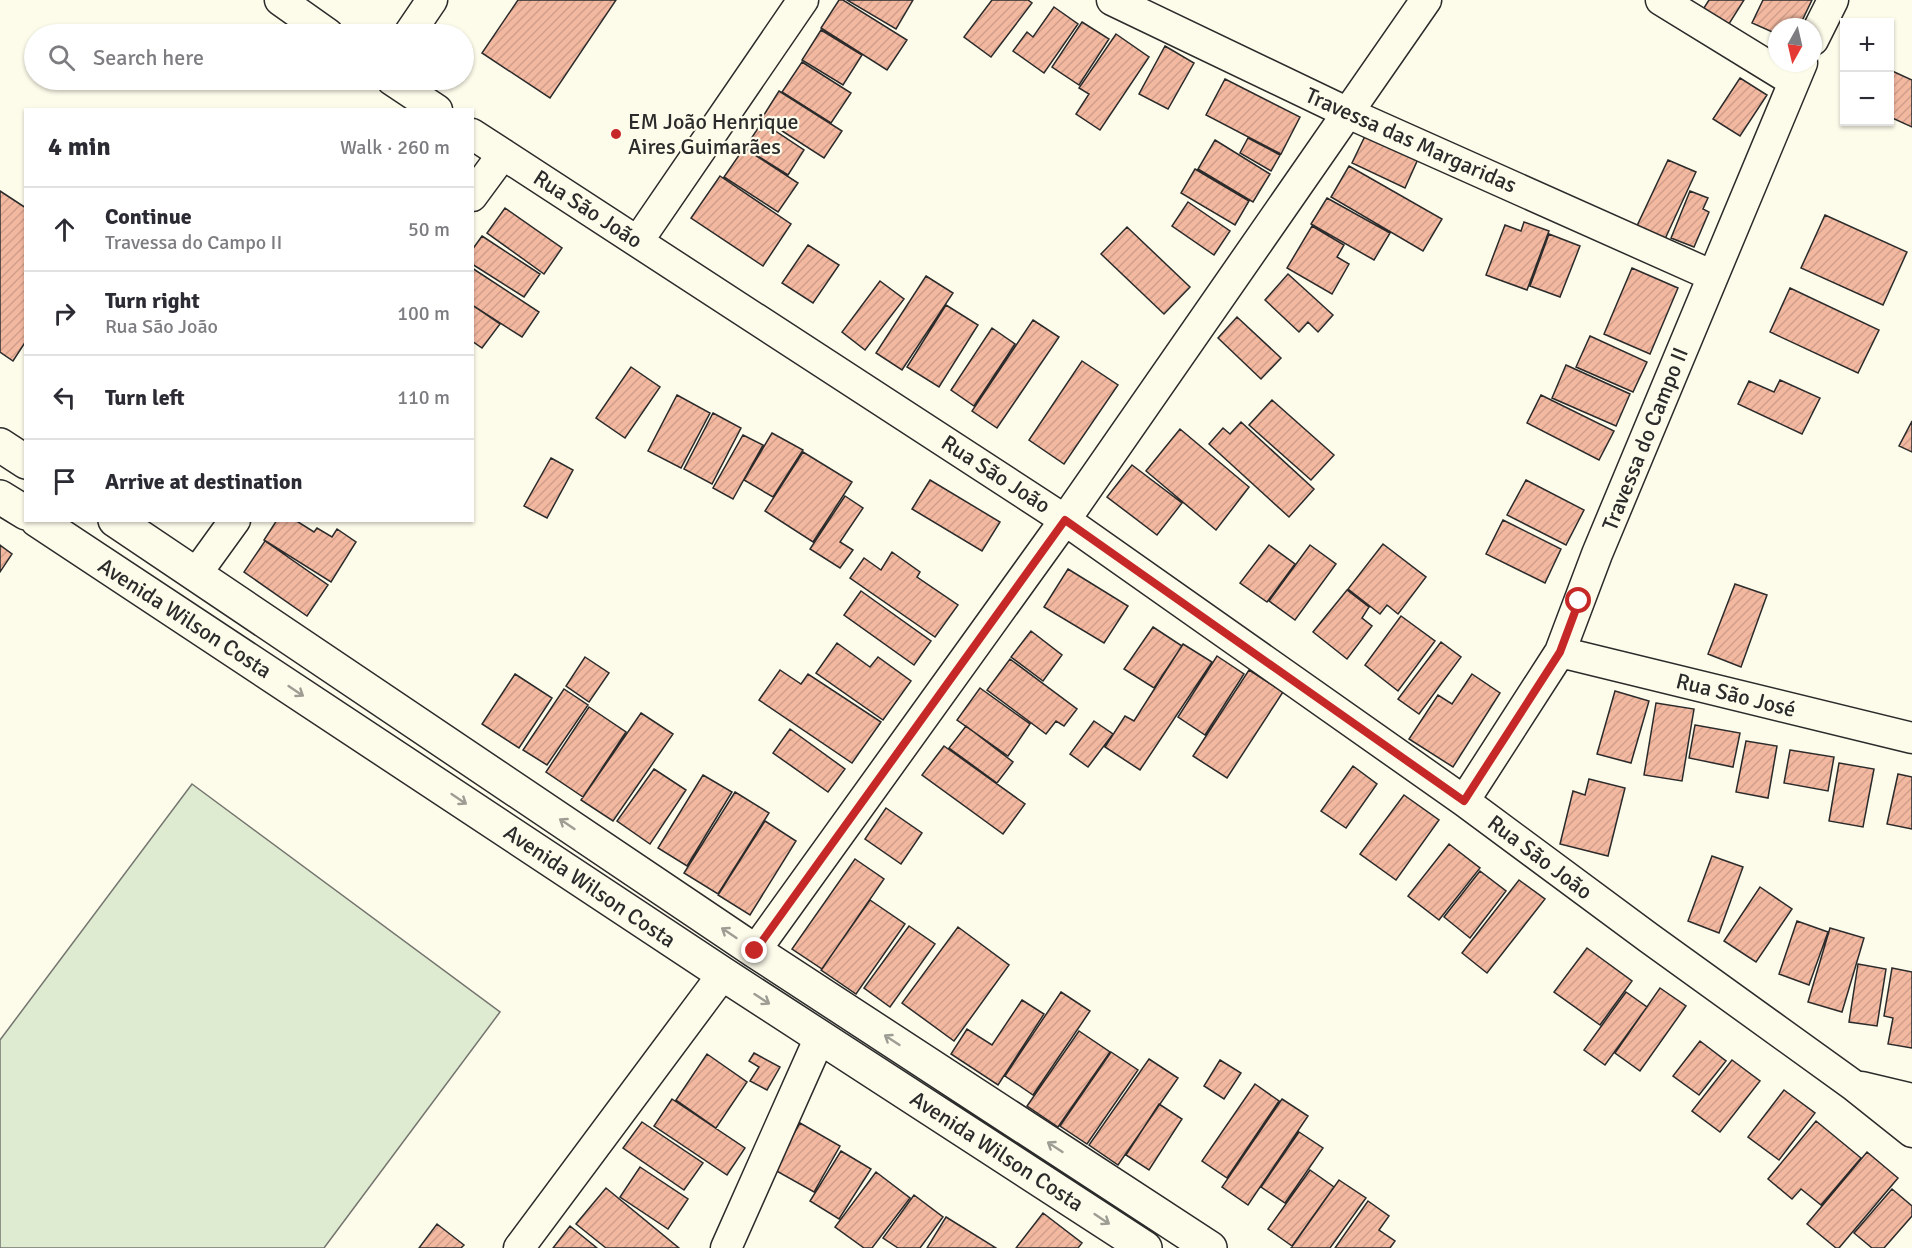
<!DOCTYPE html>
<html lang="en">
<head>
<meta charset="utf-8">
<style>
  body { margin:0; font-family:Signika,sans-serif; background:#f7f7f7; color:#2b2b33 }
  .controls { position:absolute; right:18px; top:18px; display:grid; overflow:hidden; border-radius:0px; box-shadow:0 2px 4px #0004 }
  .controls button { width:54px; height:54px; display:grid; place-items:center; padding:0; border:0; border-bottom:2px solid #e1e1e2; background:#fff; color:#2b2b33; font:30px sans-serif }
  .compass { position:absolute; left:1768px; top:18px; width:54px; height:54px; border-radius:50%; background:#fff; box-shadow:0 2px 4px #0004; rotate:188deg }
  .stop { position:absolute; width:18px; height:18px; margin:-14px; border:4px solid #c62828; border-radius:50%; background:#fff }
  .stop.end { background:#c62828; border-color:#fff; box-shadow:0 2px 6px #0008 }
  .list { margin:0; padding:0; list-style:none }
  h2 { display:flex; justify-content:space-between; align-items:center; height:78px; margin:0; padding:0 24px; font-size:26px }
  h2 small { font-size:20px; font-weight:400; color:#7c7c81 }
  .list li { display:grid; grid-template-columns:39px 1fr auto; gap:18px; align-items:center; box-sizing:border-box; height:84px; padding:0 24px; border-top:2px solid #e1e1e2 }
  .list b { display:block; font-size:22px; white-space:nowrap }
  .list p { margin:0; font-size:20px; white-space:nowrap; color:#7c7c81 }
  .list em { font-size:20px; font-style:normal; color:#7c7c81 }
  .icon { flex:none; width:33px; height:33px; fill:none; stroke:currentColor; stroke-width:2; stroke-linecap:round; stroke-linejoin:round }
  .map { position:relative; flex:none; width:1912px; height:1248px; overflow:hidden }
  .search { position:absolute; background:#fff; box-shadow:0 2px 4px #0004; left:24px; top:24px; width:450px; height:66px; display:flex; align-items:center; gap:15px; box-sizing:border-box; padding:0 21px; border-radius:33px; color:#7c7c81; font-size:22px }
  .panel { position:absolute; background:#fff; box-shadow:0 2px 4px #0004; left:24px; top:108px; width:450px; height:414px; border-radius:0px }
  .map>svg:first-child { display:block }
  .pitch { fill:#deebd1; stroke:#74746e; stroke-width:1.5 }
  .building { fill:url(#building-hatch); stroke:#2b2b2b; stroke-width:1.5 }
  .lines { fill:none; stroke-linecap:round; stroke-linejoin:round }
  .street-casing { stroke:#2b2b2b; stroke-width:33 }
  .secondary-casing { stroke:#2b2b2b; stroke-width:36 }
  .street { stroke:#fdfbea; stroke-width:30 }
  .secondary { stroke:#fdfbea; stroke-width:33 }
  .oneway { stroke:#9e9d94 }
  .route { stroke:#c62828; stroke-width:8 }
  .poi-dot { fill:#c62828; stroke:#fdfbea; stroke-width:2 }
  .labels { text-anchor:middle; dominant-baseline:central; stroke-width:4.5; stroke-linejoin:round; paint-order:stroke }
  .poi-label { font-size:22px; fill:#2b2b2b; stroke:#fdfbea; text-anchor:start }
  .street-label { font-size:22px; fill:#2b2b2b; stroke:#fdfbea }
</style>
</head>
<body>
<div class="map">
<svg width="1912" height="1248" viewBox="0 0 1912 1248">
  <defs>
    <pattern id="building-hatch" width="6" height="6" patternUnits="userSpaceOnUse" patternTransform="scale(1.5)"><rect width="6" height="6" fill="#f2b8a0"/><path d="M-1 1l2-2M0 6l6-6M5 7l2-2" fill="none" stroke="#d09e8a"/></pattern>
  </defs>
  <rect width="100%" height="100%" fill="#fdfbea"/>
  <path class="pitch" d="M192 784 500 1012 324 1248H0V1040Z"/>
  <path class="building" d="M518 0H616L550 98 482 53Z
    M839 0H843L907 40 887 70 821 28Z
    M847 0H913L896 29Z
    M992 0H1028L1032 3 991 57 964 37Z
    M1709 0H1744L1727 27 1702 11Z
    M1763 0H1812L1799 27H1777V34L1752 23Z
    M1054 7 1078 24 1044 73 1013 51 1027 32 1033 37Z
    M1082 22 1109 39 1079 85 1052 67Z
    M821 30 862 55 843 85 802 60Z
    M1116 34 1149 57 1100 130 1076 114 1089 94 1079 88Z
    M1165 46 1194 63 1168 109 1139 94Z
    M802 62 851 93 831 123 782 92Z
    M1890 70 1912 80V127L1890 117Z
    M1740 78 1767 95 1740 136 1713 119Z
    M1225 79 1300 117 1281 154 1206 115Z
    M779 91 842 131 824 158 762 118Z
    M762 122 804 150 788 175 745 148Z
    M1366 134 1418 159 1405 188 1352 163Z
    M1248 138 1280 155 1271 171 1240 153Z
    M1215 140 1270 174 1253 202 1198 169Z
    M744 148 798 183 778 212 724 177Z
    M1668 160 1696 172 1664 241 1636 228Z
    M1349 166 1442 219 1423 251 1331 197Z
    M1195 169 1249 201 1235 225 1181 193Z
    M720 176 791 224 763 266 691 218Z
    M0 191 26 208V341L13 361 0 352Z
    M1690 191 1708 198 1703 209 1709 212 1694 247 1671 238Z
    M1327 198 1390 233 1374 260 1311 224Z
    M1188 202 1230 231 1214 255 1172 226Z
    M505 208 562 248 544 274 487 233Z
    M1825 215 1907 252 1883 305 1801 268Z
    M1524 222 1549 231 1527 290 1486 275 1505 225 1521 231Z
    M1312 226 1344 245 1337 257 1349 264 1332 294 1287 268Z
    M1127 227 1190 287 1164 314 1101 254Z
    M1549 234 1580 246 1560 297 1530 286Z
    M482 236 540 274 524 297 472 264V250Z
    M808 245 839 265 813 303 782 283Z
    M472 268 539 312 522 337 472 305Z
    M1632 268 1678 288 1650 354 1604 334Z
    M1288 274 1333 315 1318 332 1308 322 1299 332 1265 300Z
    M926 276 953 293 902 370 876 353Z
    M880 281 904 299 865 350 842 332Z
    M1790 288 1879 330 1858 373 1770 332Z
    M472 305 500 324 482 348 472 341Z
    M946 305 978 325 939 387 907 367Z
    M1237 317 1281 358 1261 379 1218 338Z
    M1033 320 1059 337 997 428 972 411Z
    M992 328 1015 344 974 406 951 390Z
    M1590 336 1647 362 1633 392 1576 367Z
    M1082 361 1118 385 1064 464 1029 440Z
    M1566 365 1630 394 1616 426 1552 398Z
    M631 367 660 387 625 438 596 418Z
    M1780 380 1820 398 1802 434 1738 404 1749 381 1774 392Z
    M677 395 710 413 681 468 648 451Z
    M1541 395 1614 431 1599 460 1527 423Z
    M1272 400 1334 455 1311 480 1249 425Z
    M713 413 741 428 712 484 684 469Z
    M1912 421V452L1899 446Z
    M1241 422 1314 489 1289 517 1209 444 1223 428 1230 434Z
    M1180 429 1249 487 1216 530 1146 471Z
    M772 433 803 450 773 497 744 480Z
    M743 435 763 445 733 499 713 488Z
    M803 452 852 482 813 542 765 511Z
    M551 458 573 470 547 518 524 506Z
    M1132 465 1182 503 1157 535 1107 497Z
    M930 480 1000 522 982 551 912 509Z
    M1526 480 1584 510 1566 545 1507 515Z
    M845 496 863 508 840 542 853 550 840 568 810 549Z
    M277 520H295L314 532 317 528 332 537 337 529 356 542 331 582 264 540Z
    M1503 520 1561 549 1545 583 1486 554Z
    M265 541 328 585 307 616 244 572Z
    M1383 544 1426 577 1398 614 1387 605 1380 614 1348 589Z
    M0 545 12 554 0 572Z
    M1269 545 1295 564 1267 602 1240 583Z
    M1310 545 1336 564 1295 620 1269 601Z
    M892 552 920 572 917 577 958 605 935 637 850 578 864 558 881 570Z
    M1068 569 1128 606 1104 643 1044 607Z
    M1735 584 1767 595 1741 667 1708 654Z
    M1347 590 1369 607 1362 618 1372 626 1347 659 1313 632Z
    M861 591 931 641 914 665 844 615Z
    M1401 616 1435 641 1398 691 1365 665Z
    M1153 627 1182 646 1154 688 1124 669Z
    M1031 631 1062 655 1043 681 1011 657Z
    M1441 642 1461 657 1419 714 1398 699Z
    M837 643 870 667 878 657 911 681 883 720 816 673Z
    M1183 644 1212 662 1140 770 1105 747 1125 716 1134 721Z
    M1217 656 1244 674 1205 735 1178 717Z
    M585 657 609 673 589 702 566 686Z
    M1010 659 1077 709 1064 726 1056 721 1046 734 987 690Z
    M780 670 801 684 808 674 881 722 852 763 759 700Z
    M1249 670 1283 692 1227 778 1193 756Z
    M515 674 552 698 519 748 482 724Z
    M1472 674 1500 693 1453 767 1409 739 1438 695 1452 704Z
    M980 688 1030 724 1008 756 957 720Z
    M564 689 588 705 547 765 523 750Z
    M1615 691 1649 701 1631 763 1597 754Z
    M1656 703 1694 709 1682 781 1644 775Z
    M589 707 626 732 583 797 546 772Z
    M641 713 673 734 613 821 581 800Z
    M1094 721 1113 734 1088 767 1070 754Z
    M1695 725 1740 733 1733 767 1689 758Z
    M966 726 1013 762 997 783 949 748Z
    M790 729 845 769 828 792 773 753Z
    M1746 741 1777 746 1768 798 1736 792Z
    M944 746 1025 804 1003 834 922 775Z
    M1790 750 1834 757 1828 791 1784 783Z
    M1839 763 1874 769 1863 827 1829 821Z
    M1353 766 1377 784 1346 828 1321 811Z
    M654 769 686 790 650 844 617 821Z
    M1898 774 1912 777V829L1887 824Z
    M703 775 732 792 687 866 658 848Z
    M1589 779 1625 788 1608 856 1560 844 1573 791 1585 795Z
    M735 792 769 813 718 894 684 873Z
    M1404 795 1439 820 1396 880 1360 854Z
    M886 808 922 833 901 864 865 839Z
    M765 821 796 841 750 915 718 895Z
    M1449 844 1480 868 1439 920 1408 896Z
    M1712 856 1743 867 1719 933 1688 921Z
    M855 859 884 879 822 969 792 949Z
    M1480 871 1506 891 1470 938 1444 917Z
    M1519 880 1545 899 1487 973 1462 953Z
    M1760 887 1792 909 1756 962 1724 941Z
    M870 900 905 924 856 994 821 970Z
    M1797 921 1828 932 1809 985 1779 974Z
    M909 926 935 944 890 1007 864 988Z
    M958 927 1009 965 954 1041 902 1003Z
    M1830 928 1864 938 1842 1012 1808 1002Z
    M1587 948 1632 981 1600 1025 1554 992Z
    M1858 964 1886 969 1877 1026 1849 1022Z
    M1892 968 1912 972V1048L1888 1044 1893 1018 1884 1016Z
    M1660 988 1686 1006 1640 1071 1615 1053Z
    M1061 992 1090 1011 1033 1095 1005 1076Z
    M1626 992 1647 1007 1605 1065 1584 1050Z
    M1022 1000 1044 1014 998 1085 951 1054 967 1029 992 1045Z
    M1079 1031 1110 1052 1058 1127 1027 1106Z
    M1700 1041 1726 1061 1699 1095 1673 1076Z
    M1111 1052 1138 1070 1087 1144 1060 1126Z
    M754 1053 780 1067 767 1090 750 1081 759 1067 749 1061Z
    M707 1054 747 1082 716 1128 676 1100Z
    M1149 1059 1178 1078 1118 1165 1089 1145Z
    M1220 1060 1241 1073 1224 1099 1204 1086Z
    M1732 1060 1760 1081 1720 1132 1692 1111Z
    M1255 1084 1279 1101 1227 1178 1202 1161Z
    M1784 1090 1815 1113 1779 1160 1748 1137Z
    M672 1099 745 1148 727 1175 654 1126Z
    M1282 1099 1308 1116 1248 1205 1222 1187Z
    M1159 1104 1182 1119 1149 1170 1126 1155Z
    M1816 1121 1861 1158 1821 1205 1801 1189 1792 1199 1768 1179Z
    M642 1122 703 1163 684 1190 623 1148Z
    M800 1123 840 1146 814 1192 773 1169Z
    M1299 1132 1323 1148 1285 1203 1261 1187Z
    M841 1151 871 1169 839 1219 810 1201Z
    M1867 1152 1898 1178 1839 1248H1836L1807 1224Z
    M640 1167 688 1199 668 1229 620 1197Z
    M1310 1170 1334 1187 1292 1246 1268 1229Z
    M876 1172 910 1198 872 1248H864L835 1227Z
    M1339 1180 1366 1198 1330 1248H1291Z
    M606 1188 679 1248H606L576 1224Z
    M1892 1189 1912 1206V1216L1884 1248H1872L1854 1233Z
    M914 1195 943 1217 920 1248H898L883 1238Z
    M1368 1201 1389 1216 1379 1230 1395 1241 1390 1248H1335Z
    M1043 1213 1082 1243 1078 1248H1016Z
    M946 1217 996 1248H927Z
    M437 1224 464 1245 461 1248H419Z
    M570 1226 597 1248H553Z"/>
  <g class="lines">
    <defs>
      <path id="street" d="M280 0 328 34
        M1112 0 1348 113 1713 276
        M1661 0 1793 81
        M409 34 432 0
        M1813 40 1833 0
        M392 80 437 110
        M472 134 1065 520 1464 801 1649 938 1853 1085 1912 1132
        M472 196 503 154
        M638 241 803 0
        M196 574 235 520
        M1560 652 1912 738
        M1464 801 1560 652 1597 554 1802 63
        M755 951 1065 520 1426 0
        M1862 1087 1912 1099
        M519 1248 723 974
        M726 1248 820 1037"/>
      <path id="secondary" d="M0 445 26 462
        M0 497 26 513
        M37 520 723 974 1145 1248
        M115 520 755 951 1210 1248"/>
    </defs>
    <use href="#street" class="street-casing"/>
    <use href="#secondary" class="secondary-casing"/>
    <use href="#street" class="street"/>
    <use href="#secondary" class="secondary"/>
  </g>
  <defs><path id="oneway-shaft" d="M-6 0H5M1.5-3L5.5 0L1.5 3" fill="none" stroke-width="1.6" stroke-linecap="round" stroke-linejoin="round" transform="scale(1.5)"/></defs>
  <g class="oneway">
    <use href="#oneway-shaft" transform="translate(296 691) rotate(34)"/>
    <use href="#oneway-shaft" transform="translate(459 799) rotate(34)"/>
    <use href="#oneway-shaft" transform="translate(567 824) rotate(-146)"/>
    <use href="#oneway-shaft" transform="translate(729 933) rotate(-146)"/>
    <use href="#oneway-shaft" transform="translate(762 999) rotate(33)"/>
    <use href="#oneway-shaft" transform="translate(892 1040) rotate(-147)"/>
    <use href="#oneway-shaft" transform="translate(1055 1147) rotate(-147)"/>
    <use href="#oneway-shaft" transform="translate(1102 1219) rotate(34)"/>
  </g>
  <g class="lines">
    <path class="route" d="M755 951 1065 520 1464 801 1560 652 1579 601"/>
  </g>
  <circle class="poi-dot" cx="616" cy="134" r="6"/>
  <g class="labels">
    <g class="poi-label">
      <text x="628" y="121">EM João Henrique<tspan x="628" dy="25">Aires Guimarães</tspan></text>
    </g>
    <g class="street-label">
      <text transform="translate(1411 140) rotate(24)">Travessa das Margaridas</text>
      <text transform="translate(588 209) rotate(33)">Rua São João</text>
      <text transform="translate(1645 439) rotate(-68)">Travessa do Campo II</text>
      <text transform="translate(996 474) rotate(33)">Rua São João</text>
      <text transform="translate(185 618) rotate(33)">Avenida Wilson Costa</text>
      <text transform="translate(1736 695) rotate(14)">Rua São José</text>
      <text transform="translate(1540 857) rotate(37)">Rua São João</text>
      <text transform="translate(590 886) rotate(34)">Avenida Wilson Costa</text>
      <text transform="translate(997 1151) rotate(33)">Avenida Wilson Costa</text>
    </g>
  </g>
</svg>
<div class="controls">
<button>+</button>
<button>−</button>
</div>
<svg class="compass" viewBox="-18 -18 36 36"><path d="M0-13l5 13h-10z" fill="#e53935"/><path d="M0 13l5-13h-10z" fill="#7c7c81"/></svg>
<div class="stop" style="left:1579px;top:601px"></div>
<div class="stop end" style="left:755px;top:951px"></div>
<div class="search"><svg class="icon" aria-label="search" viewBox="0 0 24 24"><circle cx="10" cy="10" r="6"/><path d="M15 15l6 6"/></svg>Search here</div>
<section class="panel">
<h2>4 min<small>Walk · 260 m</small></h2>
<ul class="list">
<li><svg class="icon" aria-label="ahead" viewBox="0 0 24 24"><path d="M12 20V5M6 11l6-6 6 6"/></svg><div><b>Continue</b><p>Travessa do Campo II</p></div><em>50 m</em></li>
<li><svg class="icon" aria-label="right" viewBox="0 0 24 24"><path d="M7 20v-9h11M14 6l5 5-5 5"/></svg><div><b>Turn right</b><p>Rua São João</p></div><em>100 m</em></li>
<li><svg class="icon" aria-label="left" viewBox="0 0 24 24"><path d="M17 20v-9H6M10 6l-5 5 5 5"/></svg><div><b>Turn left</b></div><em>110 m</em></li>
<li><svg class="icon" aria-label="arrive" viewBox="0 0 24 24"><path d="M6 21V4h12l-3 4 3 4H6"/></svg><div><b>Arrive at destination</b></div></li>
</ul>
</section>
</div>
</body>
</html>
